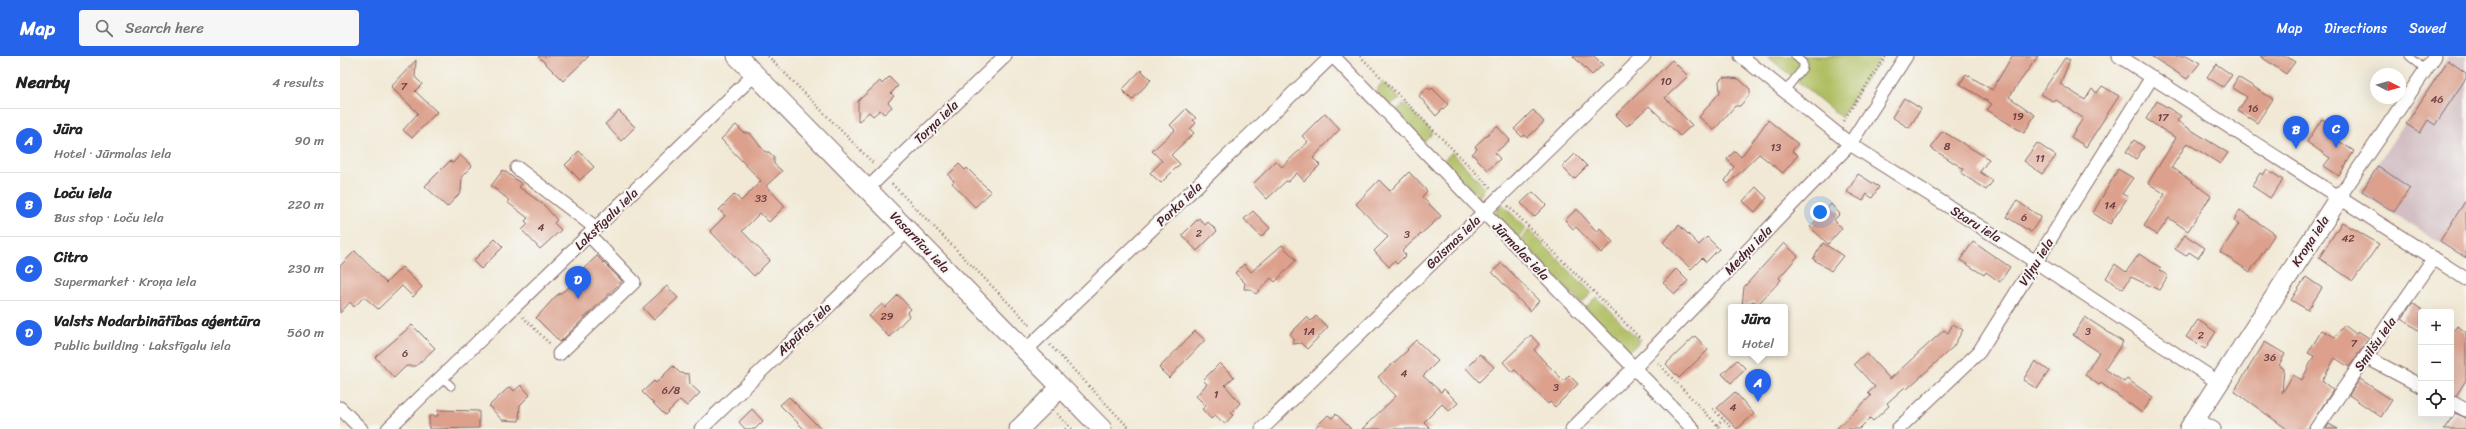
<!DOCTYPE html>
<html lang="en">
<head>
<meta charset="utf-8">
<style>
  body { margin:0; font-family:Sriracha,sans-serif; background:#f6f6f6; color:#222 }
  .controls { position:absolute; right:12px; bottom:12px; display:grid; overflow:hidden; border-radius:4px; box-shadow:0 4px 16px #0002 }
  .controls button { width:36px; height:36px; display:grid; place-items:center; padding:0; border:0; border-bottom:1px solid #e0e0e0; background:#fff; color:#222; font:20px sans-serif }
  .compass { position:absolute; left:2030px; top:12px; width:36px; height:36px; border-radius:50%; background:#fff; box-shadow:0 4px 16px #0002; rotate:95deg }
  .you { position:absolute; left:1480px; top:156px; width:14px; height:14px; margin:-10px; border:3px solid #fff; border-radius:50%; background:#1a73e8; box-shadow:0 0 0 6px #1a73e833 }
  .badge { display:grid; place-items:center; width:26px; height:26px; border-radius:50%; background:#2563eb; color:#fff; font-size:13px; font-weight:700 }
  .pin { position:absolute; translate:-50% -33px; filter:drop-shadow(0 1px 2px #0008) }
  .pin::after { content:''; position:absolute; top:21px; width:14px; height:12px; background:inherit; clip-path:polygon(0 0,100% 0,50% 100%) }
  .popup { position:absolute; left:1388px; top:248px; width:60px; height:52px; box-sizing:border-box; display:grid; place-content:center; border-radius:4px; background:#fff; filter:drop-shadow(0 1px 3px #0005); font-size:13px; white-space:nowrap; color:#767676 }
  .popup b { font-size:15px; color:#222 }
  .popup::after { content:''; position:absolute; left:50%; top:100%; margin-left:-8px; border:8px solid transparent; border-top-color:#fff }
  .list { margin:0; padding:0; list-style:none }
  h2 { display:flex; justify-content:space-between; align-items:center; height:52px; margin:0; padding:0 16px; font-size:17px }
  h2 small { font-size:13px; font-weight:400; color:#767676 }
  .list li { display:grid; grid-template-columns:26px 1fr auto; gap:12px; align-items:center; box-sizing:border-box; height:64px; padding:0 16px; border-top:1px solid #e0e0e0 }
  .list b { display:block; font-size:15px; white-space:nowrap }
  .list p { margin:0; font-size:13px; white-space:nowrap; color:#767676 }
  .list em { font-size:13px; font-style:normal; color:#767676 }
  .icon { flex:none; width:22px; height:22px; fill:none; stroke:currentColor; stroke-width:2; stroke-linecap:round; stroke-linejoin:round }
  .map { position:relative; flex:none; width:2126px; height:373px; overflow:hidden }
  header { display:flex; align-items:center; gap:24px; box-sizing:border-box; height:56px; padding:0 20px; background:#2563eb; color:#fff }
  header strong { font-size:19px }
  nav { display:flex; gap:22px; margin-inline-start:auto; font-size:14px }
  .search { width:280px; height:36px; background:#f6f6f6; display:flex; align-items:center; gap:10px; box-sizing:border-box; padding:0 14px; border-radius:4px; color:#767676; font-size:15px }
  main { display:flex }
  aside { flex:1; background:#fff }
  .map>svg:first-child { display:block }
  .industrial { fill:#d2bec3 }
  .green { fill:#afbe61; stroke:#7c6e46 }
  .building { fill:#dca08c }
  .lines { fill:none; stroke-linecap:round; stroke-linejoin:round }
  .lane-casing { stroke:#846666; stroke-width:9 }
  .street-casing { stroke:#846666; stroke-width:15 }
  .secondary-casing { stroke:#846666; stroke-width:21 }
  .path { stroke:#846666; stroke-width:2.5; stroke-dasharray:1 3; stroke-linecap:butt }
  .lane { stroke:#fff; stroke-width:7 }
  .street { stroke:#fff; stroke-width:13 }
  .secondary { stroke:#fff; stroke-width:19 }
  .labels { text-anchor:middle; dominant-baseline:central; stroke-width:4; stroke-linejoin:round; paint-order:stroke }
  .number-label { font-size:11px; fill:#6e3f43 }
  .street-label { font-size:13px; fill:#4a1f2b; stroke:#f6f6f2 }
</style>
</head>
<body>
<header>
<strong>Map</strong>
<div class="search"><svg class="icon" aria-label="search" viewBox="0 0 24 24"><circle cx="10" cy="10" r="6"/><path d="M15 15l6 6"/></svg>Search here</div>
<nav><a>Map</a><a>Directions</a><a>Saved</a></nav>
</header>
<main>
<aside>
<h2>Nearby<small>4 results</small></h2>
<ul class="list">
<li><span class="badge">A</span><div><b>Jūra</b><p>Hotel · Jūrmalas iela</p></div><em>90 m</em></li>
<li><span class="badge">B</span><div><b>Loču iela</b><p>Bus stop · Loču iela</p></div><em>220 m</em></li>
<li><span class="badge">C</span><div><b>Citro</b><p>Supermarket · Kroņa iela</p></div><em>230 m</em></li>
<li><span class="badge">D</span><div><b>Valsts Nodarbinātības aģentūra</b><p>Public building · Lakstīgalu iela</p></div><em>560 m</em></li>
</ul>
</aside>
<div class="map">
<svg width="2126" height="373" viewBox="0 0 2126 373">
  <rect width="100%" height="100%" fill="#f6f6f2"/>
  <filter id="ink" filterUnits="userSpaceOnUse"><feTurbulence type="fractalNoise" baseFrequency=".025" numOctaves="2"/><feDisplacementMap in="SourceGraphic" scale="8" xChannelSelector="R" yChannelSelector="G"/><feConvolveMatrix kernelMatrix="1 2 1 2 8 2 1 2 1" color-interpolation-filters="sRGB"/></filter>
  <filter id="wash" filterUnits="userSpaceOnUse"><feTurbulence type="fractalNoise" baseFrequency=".012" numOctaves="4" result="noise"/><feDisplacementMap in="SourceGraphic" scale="16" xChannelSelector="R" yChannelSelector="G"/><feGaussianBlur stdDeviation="0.9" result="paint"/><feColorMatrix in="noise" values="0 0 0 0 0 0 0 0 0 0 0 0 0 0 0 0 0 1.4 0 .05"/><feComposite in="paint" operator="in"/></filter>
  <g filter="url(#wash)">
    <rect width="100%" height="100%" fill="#f1e9d5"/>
    <path class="industrial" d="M2109 0H2126V203L2019 136Z"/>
    <path class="green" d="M1427 0H1541L1501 61Z
      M1043 26 1060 43 1049 50 1037 37 1039 30Z
      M1064 48 1093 77 1084 86 1055 56Z
      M1112 96 1145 132 1139 141 1103 105Z
      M1162 148 1186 173 1178 181H1174L1156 161 1157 151Z
      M1189 174 1252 237 1241 247 1179 184Z
      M1256 241 1300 285 1289 296 1245 252Z"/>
    <g id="blocks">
      <path class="building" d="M198 0H249L223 25Z
        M1233 0H1254L1263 9 1252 19Z
        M1672 0H1698L1669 41 1695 59 1684 77 1647 54 1652 48 1620 28 1626 18 1652 34Z
        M1811 0H1848L1860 7 1847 23Z
        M1920 0H1946L1955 6 1946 18Z
        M1725 2 1730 4 1720 28 1745 44 1752 33 1757 37 1762 30 1779 40 1746 91 1731 81 1743 62 1716 44 1714 46 1701 38Z
        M76 4 75 21 82 28 75 35 97 56 72 82 63 74 78 57 51 31Z
        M1332 4 1348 20 1325 42 1352 69 1340 80 1309 50 1287 70 1276 59Z
        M2108 4 2126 17V22L2095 69 2088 64 2080 77 2066 68Z
        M1876 8 1892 19 1883 31 1867 21Z
        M801 14 811 24 792 44 782 34Z
        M549 21 558 30 551 37 554 40 548 46 552 51 544 58 540 54 533 60 529 56 518 66V45L540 25 542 28Z
        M1383 21 1399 23 1410 33V38L1400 50H1395L1374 74 1359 61 1380 36 1379 25Z
        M1898 21 1933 43 1917 67 1898 55 1907 41 1892 31Z
        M1087 31 1090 34 1092 32 1108 48 1096 60 1079 40Z
        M1564 42 1581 53 1569 72 1552 61Z
        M1817 45 1841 60 1837 65 1888 97 1880 108 1847 87 1832 111 1871 140 1848 175 1829 162 1817 179 1804 170 1825 138 1808 127 1836 82 1806 63Z
        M846 53 856 62 853 64 856 67 850 73 854 77 831 99 840 108 821 127 810 117 822 105 812 95 835 74 830 69Z
        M1193 54 1204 66 1187 82 1185 79 1182 81 1174 73Z
        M279 55 295 71 281 85 265 68Z
        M985 57 1000 73 973 102 980 109 964 125 957 117 948 126 946 125 927 143 913 128 936 105 942 111 968 86 962 80Z
        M1982 63 1993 70 1988 78 2014 95 1999 120 1984 110 1990 102 1967 86Z
        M1428 64 1458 88 1452 95 1458 99 1443 117 1419 98 1388 128 1385 125 1394 111 1387 103 1395 95 1401 101Z
        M396 69 404 77H410L425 96H429L434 101V108L442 115 426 130 445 150 429 166 420 157 402 175 430 204 414 220 370 175 385 160 379 154 395 138 401 145 421 125 381 83Z
        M1157 70 1170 84 1155 97 1160 103 1148 114 1132 98 1137 93 1135 90Z
        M1602 75 1649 103 1640 116 1653 125 1646 134 1621 117 1624 113 1591 92Z
        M1794 84 1804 91 1796 103 1786 96Z
        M1697 87 1716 100 1702 118 1684 105Z
        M239 95 254 111 240 124 225 109Z
        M1235 98 1247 110 1234 123 1222 111Z
        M120 99 132 110 122 120 121 136 107 151 85 130 110 105 113 107Z
        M619 108 625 114 627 112 651 136 635 151 612 127 614 125 608 119Z
        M2038 110 2070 132 2054 156 2022 135Z
        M1778 113 1793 122 1782 138 1788 141 1770 168 1753 157Z
        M1927 113 1943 124 1930 142 1912 130 1920 117 1923 119Z
        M163 114 182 128 179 131 204 149 217 164 214 167 221 174 200 193 182 174 188 168 185 165 188 162 167 146 169 144 151 130Z
        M1069 116 1087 135 1082 141 1101 160 1062 195 1066 199 1057 208 1054 205 1049 211 1034 195 1048 181 1016 148 1039 124 1050 135Z
        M1518 118 1539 131 1532 142 1527 138 1523 145 1507 136Z
        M1416 131 1427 142 1415 156 1403 145Z
        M1193 136 1206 149 1194 161 1181 147Z
        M2126 144V202L2100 185Z
        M1677 145 1701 161 1691 176 1667 161Z
        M1491 148 1500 158 1494 164 1502 172 1488 188 1470 171Z
        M1237 153 1257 176 1260 172 1273 186 1261 197 1236 171 1233 173 1225 164Z
        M1900 154 1935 178 1910 216 1880 196 1899 168 1894 164Z
        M913 155 930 172 921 181 904 163Z
        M859 162 865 169 868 166 877 175 857 195 842 179Z
        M2002 166 2039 188 2013 225 1979 202Z
        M1339 169 1359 189 1367 181 1379 193 1366 206 1362 202 1351 213 1323 186Z
        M1845 179 1865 192 1858 202 1849 196 1846 200 1835 193Z
        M155 183 163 191 141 213 133 205Z
        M1633 186 1670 211 1660 226 1646 216 1644 219 1620 204Z
        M1444 187 1458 200 1439 222 1441 224 1417 249 1414 245 1402 250 1404 231Z
        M1483 187 1503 200 1491 215 1473 203Z
        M942 189 956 204 935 226 931 222 916 238 910 233H904L905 227 895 217 904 208 911 216Z
        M15 195 46 227 62 211 82 231 73 241 62 230 38 253 24 241 14 251 10 246 0 257V210Z
        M1799 198 1821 212 1819 214 1828 220 1819 234 1791 221 1783 233 1766 222 1775 208 1786 216Z
        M257 200 282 225 220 286 196 262 216 240 228 232 242 214Z
        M1162 207 1199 245 1190 255 1152 216Z
        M1336 213 1348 225 1335 238 1323 227Z
        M1966 221 1982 232 1968 254 1951 244Z
        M327 230 338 242 314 264 303 252Z
        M558 239 571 253 567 257 569 260 549 281 529 260 542 248 545 252Z
        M2072 247 2081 253V276L2062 263Z
        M976 260 988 271 967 293 961 287 953 288V282L950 278 967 261 971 265Z
        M1745 261 1783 286 1765 313 1784 326 1787 323 1813 341 1802 357 1761 327 1759 329 1745 319 1759 296 1733 279Z
        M1858 264 1876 276 1865 293 1846 281Z
        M1613 268 1623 274 1613 291 1567 333 1565 331 1547 347 1549 350 1533 365 1530 362 1519 373H1496L1531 340 1528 337 1535 331 1514 308 1526 297 1550 323 1604 274 1608 277Z
        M72 269 95 292 76 310H66L54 322 35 301Z
        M2004 269 2016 278 2018 275 2029 282 2009 311 1995 302 1982 325 1993 334 1968 373H1947L1894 335 1925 286 1945 298 1939 309 1944 313 1942 337 1953 319 1962 324 1974 300 1968 297 1982 274 1995 281Z
        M2117 270 2126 276V324L2116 340 2111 338V278Z
        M855 275 865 284 829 322 819 312Z
        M1191 279 1199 288 1194 294 1203 304 1224 325 1229 319 1238 328 1215 351 1210 346 1208 348 1175 314 1172 316 1163 306Z
        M1355 280 1368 294 1339 322 1326 308Z
        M1076 284 1098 305 1083 320 1101 336 1104 333 1118 347 1109 355 1102 348 1084 366 1091 373H1022L1056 340 1038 321 1068 294 1067 293Z
        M1140 298 1154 311 1139 326 1126 312Z
        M1397 304 1406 313 1391 327 1382 318Z
        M1695 305 1709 315 1697 333 1683 324Z
        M880 307 894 321 885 329 900 347 891 357 893 359 885 368 875 359 871 363 862 353 866 350 856 340 867 328 863 324Z
        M333 310 340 317 349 318 350 328 360 337 347 350 340 344 325 359 302 336 314 325 316 327Z
        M2020 323 2052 344 2041 361 2009 339Z
        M181 329 190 339 180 349 179 365 162 364 149 350 167 333 171 331 174 335Z
        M1395 336 1414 358 1397 373 1377 352Z
        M449 341 481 373H464L440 349Z
        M412 353 423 365 415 373H405L399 366Z
        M98 354 139 355V372L89 373V360H98Z
        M2115 357 2126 362V373H2104Z
        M996 358 1011 373H974L988 359 992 362Z
        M1989 368 1998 373H1986Z"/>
    </g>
  </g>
  <g filter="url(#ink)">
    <use href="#blocks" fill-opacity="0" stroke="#846666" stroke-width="1"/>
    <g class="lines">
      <defs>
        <path id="lane" d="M2069 0 2086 14
          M1445 35 1463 12V7L1455 0
          M102 321 111 330"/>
        <path id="street" d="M993 0 1353 373
          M1401 0 1510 88 1696 206 1878 326
          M1779 0 2126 223
          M177 112 256 172
          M527 133 665 0
          M2000 140 2095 0
          M685 295 992 0
          M219 298 294 226 249 179
          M2026 301 2081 330
          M2111 346 2126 354
          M0 352 21 373
          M1856 363 1874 373
          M48 373 414 19
          M361 373 568 174
          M922 373 1304 0
          M1232 373 1312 294 1510 88 1566 0
          M1558 373 1639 296 1812 21
          M1976 373 2094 202"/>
        <path id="secondary" d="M397 0 762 373
          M679 373 721 331
          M1849 373 2000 140"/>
      </defs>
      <use href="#lane" class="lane-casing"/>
      <use href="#street" class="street-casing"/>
      <use href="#secondary" class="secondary-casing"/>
      <path class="path" d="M428 0 534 108
        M1020 0 1151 132
        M1503 65 1546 0
        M552 128 691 270
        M1168 150 1303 285
        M183 261 210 288
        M710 289 790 373
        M1318 307 1381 373
        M1373 353 1392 372
        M717 358 732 373
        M1377 369 1383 363
        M725 373 729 369"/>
      <use href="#lane" class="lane"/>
      <use href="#street" class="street"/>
      <use href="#secondary" class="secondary"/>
    </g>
  </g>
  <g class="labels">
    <g class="number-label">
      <text x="1326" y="25">10</text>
      <text x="64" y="30">7</text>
      <text x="2097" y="43">46</text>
      <text x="1913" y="52">16</text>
      <text x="1678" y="60">19</text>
      <text x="1823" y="61">17</text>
      <text x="1607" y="90">8</text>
      <text x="1436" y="91">13</text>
      <text x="1700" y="102">11</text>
      <text x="421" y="142">33</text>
      <text x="1770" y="149">14</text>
      <text x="1684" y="161">6</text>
      <text x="201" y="171">4</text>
      <text x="859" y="177">2</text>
      <text x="1067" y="178">3</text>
      <text x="2008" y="182">42</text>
      <text x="547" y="260">29</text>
      <text x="969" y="275">1A</text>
      <text x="1748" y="275">3</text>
      <text x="1861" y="279">2</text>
      <text x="2014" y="287">7</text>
      <text x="65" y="297">6</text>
      <text x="1930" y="301">36</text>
      <text x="1064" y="317">4</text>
      <text x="1216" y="331">3</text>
      <text x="331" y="334">6/8</text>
      <text x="876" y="338">1</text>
      <text x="1393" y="351">4</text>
    </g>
    <g class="street-label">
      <text transform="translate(596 66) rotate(-44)">Torņa iela</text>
      <text transform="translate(839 148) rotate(-44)">Parka iela</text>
      <text transform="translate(266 163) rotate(-44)">Lakstīgalu iela</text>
      <text transform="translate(1636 168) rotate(32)">Staru iela</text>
      <text transform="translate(1970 185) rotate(-57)">Kroņa iela</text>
      <text transform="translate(580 186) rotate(46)">Vasarnīcu iela</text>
      <text transform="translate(1113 186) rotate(-44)">Gaismas iela</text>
      <text transform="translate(1408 194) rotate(-46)">Medņu iela</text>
      <text transform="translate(1181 195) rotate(46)">Jūrmalas iela</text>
      <text transform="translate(1696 206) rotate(-58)">Viļņu iela</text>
      <text transform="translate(464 273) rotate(-44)">Atpūtas iela</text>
      <text transform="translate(2035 288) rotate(-55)">Smilšu iela</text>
    </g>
  </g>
</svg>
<div class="controls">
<button>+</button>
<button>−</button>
<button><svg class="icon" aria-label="locate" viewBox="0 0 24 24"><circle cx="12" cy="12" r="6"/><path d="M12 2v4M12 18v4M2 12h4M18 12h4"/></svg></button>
</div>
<svg class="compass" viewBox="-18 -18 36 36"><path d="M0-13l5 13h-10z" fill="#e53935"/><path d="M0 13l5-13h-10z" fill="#767676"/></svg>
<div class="you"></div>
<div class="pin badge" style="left:1418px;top:346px">A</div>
<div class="popup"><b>Jūra</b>Hotel</div>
<div class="pin badge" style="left:1956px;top:93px">B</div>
<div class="pin badge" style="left:1996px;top:92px">C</div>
<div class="pin badge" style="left:238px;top:243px">D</div>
</div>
</main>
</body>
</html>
